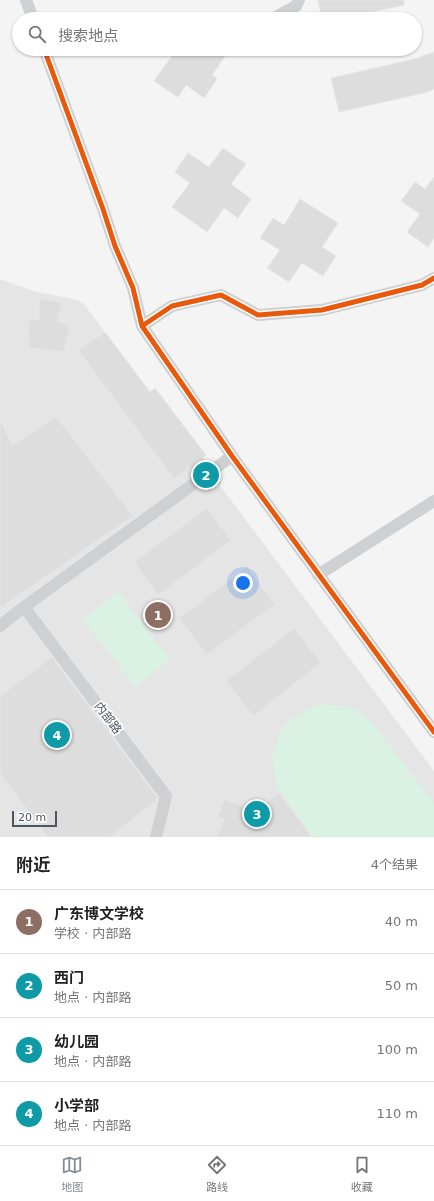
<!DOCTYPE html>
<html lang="zh">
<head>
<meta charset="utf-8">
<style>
  body { margin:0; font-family:"DejaVu Sans","Noto Sans SC",sans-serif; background:#f6f6f6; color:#222 }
  .scale { position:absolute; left:12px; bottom:10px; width:45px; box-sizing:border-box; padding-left:4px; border:2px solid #4a5661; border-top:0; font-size:11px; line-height:14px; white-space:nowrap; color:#4a5661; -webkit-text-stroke:3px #fff; paint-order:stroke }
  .you { position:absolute; left:243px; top:583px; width:14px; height:14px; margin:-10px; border:3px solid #fff; border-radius:50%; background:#1a73e8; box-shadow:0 0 0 6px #1a73e833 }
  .badge { display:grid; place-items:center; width:26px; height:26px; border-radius:50%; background:#868d94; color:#fff; font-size:13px; font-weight:700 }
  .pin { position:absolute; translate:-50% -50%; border:2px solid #fff; box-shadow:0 1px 4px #0006 }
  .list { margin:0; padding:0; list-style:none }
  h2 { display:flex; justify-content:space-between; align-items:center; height:52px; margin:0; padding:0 16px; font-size:17px }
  h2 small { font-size:13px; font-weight:400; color:#767676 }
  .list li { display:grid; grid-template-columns:26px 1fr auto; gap:12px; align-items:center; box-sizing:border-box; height:64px; padding:0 16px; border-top:1px solid #e0e0e0 }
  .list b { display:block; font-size:15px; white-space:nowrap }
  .list p { margin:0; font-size:13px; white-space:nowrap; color:#767676 }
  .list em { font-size:13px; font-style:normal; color:#767676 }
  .icon { flex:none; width:22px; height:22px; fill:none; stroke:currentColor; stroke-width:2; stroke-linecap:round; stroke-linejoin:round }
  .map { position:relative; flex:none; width:434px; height:837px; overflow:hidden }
  .search { position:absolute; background:#fff; box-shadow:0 1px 3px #0004; left:12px; right:12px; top:12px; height:44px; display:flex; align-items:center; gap:10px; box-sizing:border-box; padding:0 14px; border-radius:22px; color:#767676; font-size:15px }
  .sheet { height:308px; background:#fff }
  nav { display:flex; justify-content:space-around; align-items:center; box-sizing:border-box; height:56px; border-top:1px solid #e0e0e0; background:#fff; font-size:11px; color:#767676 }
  nav a { display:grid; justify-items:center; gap:2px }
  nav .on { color:#868d94 }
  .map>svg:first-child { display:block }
  .education { fill:#e6e5e6 }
  .garden { fill:#d9f2e3 }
  .building { fill:#ddddde; stroke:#e5e6e7 }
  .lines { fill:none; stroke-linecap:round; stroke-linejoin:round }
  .street { stroke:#ced0d2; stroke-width:12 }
  .cycleway-casing { stroke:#fff; stroke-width:8 }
  .cycleway { stroke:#e8590c; stroke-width:5 }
  .labels { text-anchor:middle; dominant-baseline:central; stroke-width:3.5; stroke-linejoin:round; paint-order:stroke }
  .street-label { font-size:12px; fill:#4a5661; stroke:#fff }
</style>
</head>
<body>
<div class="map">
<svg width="434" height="837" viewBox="0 0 434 837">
  <rect width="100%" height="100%" fill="#f4f4f4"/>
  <path class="education" d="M0 279 33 291 73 299 83 303 434 771V837H0Z"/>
  <path class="garden" d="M118 591 170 660 135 686 83 620Z
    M319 704 351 707 370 721 434 803V837H313L277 787 272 756 282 729 294 717Z"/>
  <path class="building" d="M318 0H404V5L339 19H322Z
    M177 49H230L212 75 217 79 204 98 186 85 178 97 154 81Z
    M434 52V89L424 93 339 112 331 78 414 59Z
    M223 148 246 164 231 184 251 199 238 218 224 208 207 232 172 207 190 183 175 172 188 153 209 167Z
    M434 177V238L428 247 407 232 420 214 401 201 415 182 425 189Z
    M300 199 338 223 322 247 336 256 323 276 302 263 289 282 267 268 280 250 260 238 273 218 284 225Z
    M39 298 62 302 57 321 70 326 64 352 29 348 28 320H39Z
    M105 332 150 392 155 388 206 455 203 458 208 464 195 473 190 467 174 479 78 350Z
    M56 416 133 516 0 608V418L12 446Z
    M217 476 221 483 209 492 204 485Z
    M207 508 231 540 158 595 134 562Z
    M247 567 275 604 207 655 179 618Z
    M294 628 321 663 253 716 226 681Z
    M52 657 158 798 157 800 110 837H48L0 774V696Z
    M279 793 312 837H217L224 819 218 817 224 799 256 810Z"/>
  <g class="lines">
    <path class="street" d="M26 0 33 19
      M272 19 296 6 299 0
      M44 49 103 209 115 246 133 288 142 326 232 456 434 732
      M142 326 172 306 221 295 258 315 322 310 422 285 434 278
      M318 575 434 501
      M24 607 232 456
      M0 626 24 607 166 796 156 837"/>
    <defs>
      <path id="cycleway" d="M44 49 103 209 115 246 133 288 142 326 232 456 434 732
        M142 326 172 306 221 295 258 315 322 310 422 285 434 278"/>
    </defs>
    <use href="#cycleway" class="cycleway-casing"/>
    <use href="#cycleway" class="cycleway"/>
  </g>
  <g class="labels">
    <g class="street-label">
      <text transform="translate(108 718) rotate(53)">内部路</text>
    </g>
  </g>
</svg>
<div class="scale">20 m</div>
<div class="you"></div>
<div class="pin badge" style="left:158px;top:615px;background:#8d6e63">1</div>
<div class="pin badge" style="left:206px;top:475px;background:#0f9aa8">2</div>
<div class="pin badge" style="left:257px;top:814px;background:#0f9aa8">3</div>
<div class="pin badge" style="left:57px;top:735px;background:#0f9aa8">4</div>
<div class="search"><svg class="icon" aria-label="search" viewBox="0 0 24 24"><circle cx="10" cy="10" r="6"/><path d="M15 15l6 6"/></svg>搜索地点</div>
</div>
<section class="sheet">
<h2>附近<small>4个结果</small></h2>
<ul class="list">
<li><span class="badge" style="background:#8d6e63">1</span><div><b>广东博文学校</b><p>学校 · 内部路</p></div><em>40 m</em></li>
<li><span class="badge" style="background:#0f9aa8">2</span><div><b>西门</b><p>地点 · 内部路</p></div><em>50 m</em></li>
<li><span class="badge" style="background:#0f9aa8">3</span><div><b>幼儿园</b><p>地点 · 内部路</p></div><em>100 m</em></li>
<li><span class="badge" style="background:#0f9aa8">4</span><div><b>小学部</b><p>地点 · 内部路</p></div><em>110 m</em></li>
</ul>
</section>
<nav>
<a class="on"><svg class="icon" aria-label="map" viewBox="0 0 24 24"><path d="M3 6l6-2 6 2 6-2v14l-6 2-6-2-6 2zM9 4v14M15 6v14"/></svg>地图</a>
<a><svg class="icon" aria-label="directions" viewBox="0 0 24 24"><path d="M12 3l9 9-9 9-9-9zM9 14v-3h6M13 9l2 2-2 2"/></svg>路线</a>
<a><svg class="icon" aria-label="saved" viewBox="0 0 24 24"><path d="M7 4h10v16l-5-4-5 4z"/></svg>收藏</a>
</nav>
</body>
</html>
